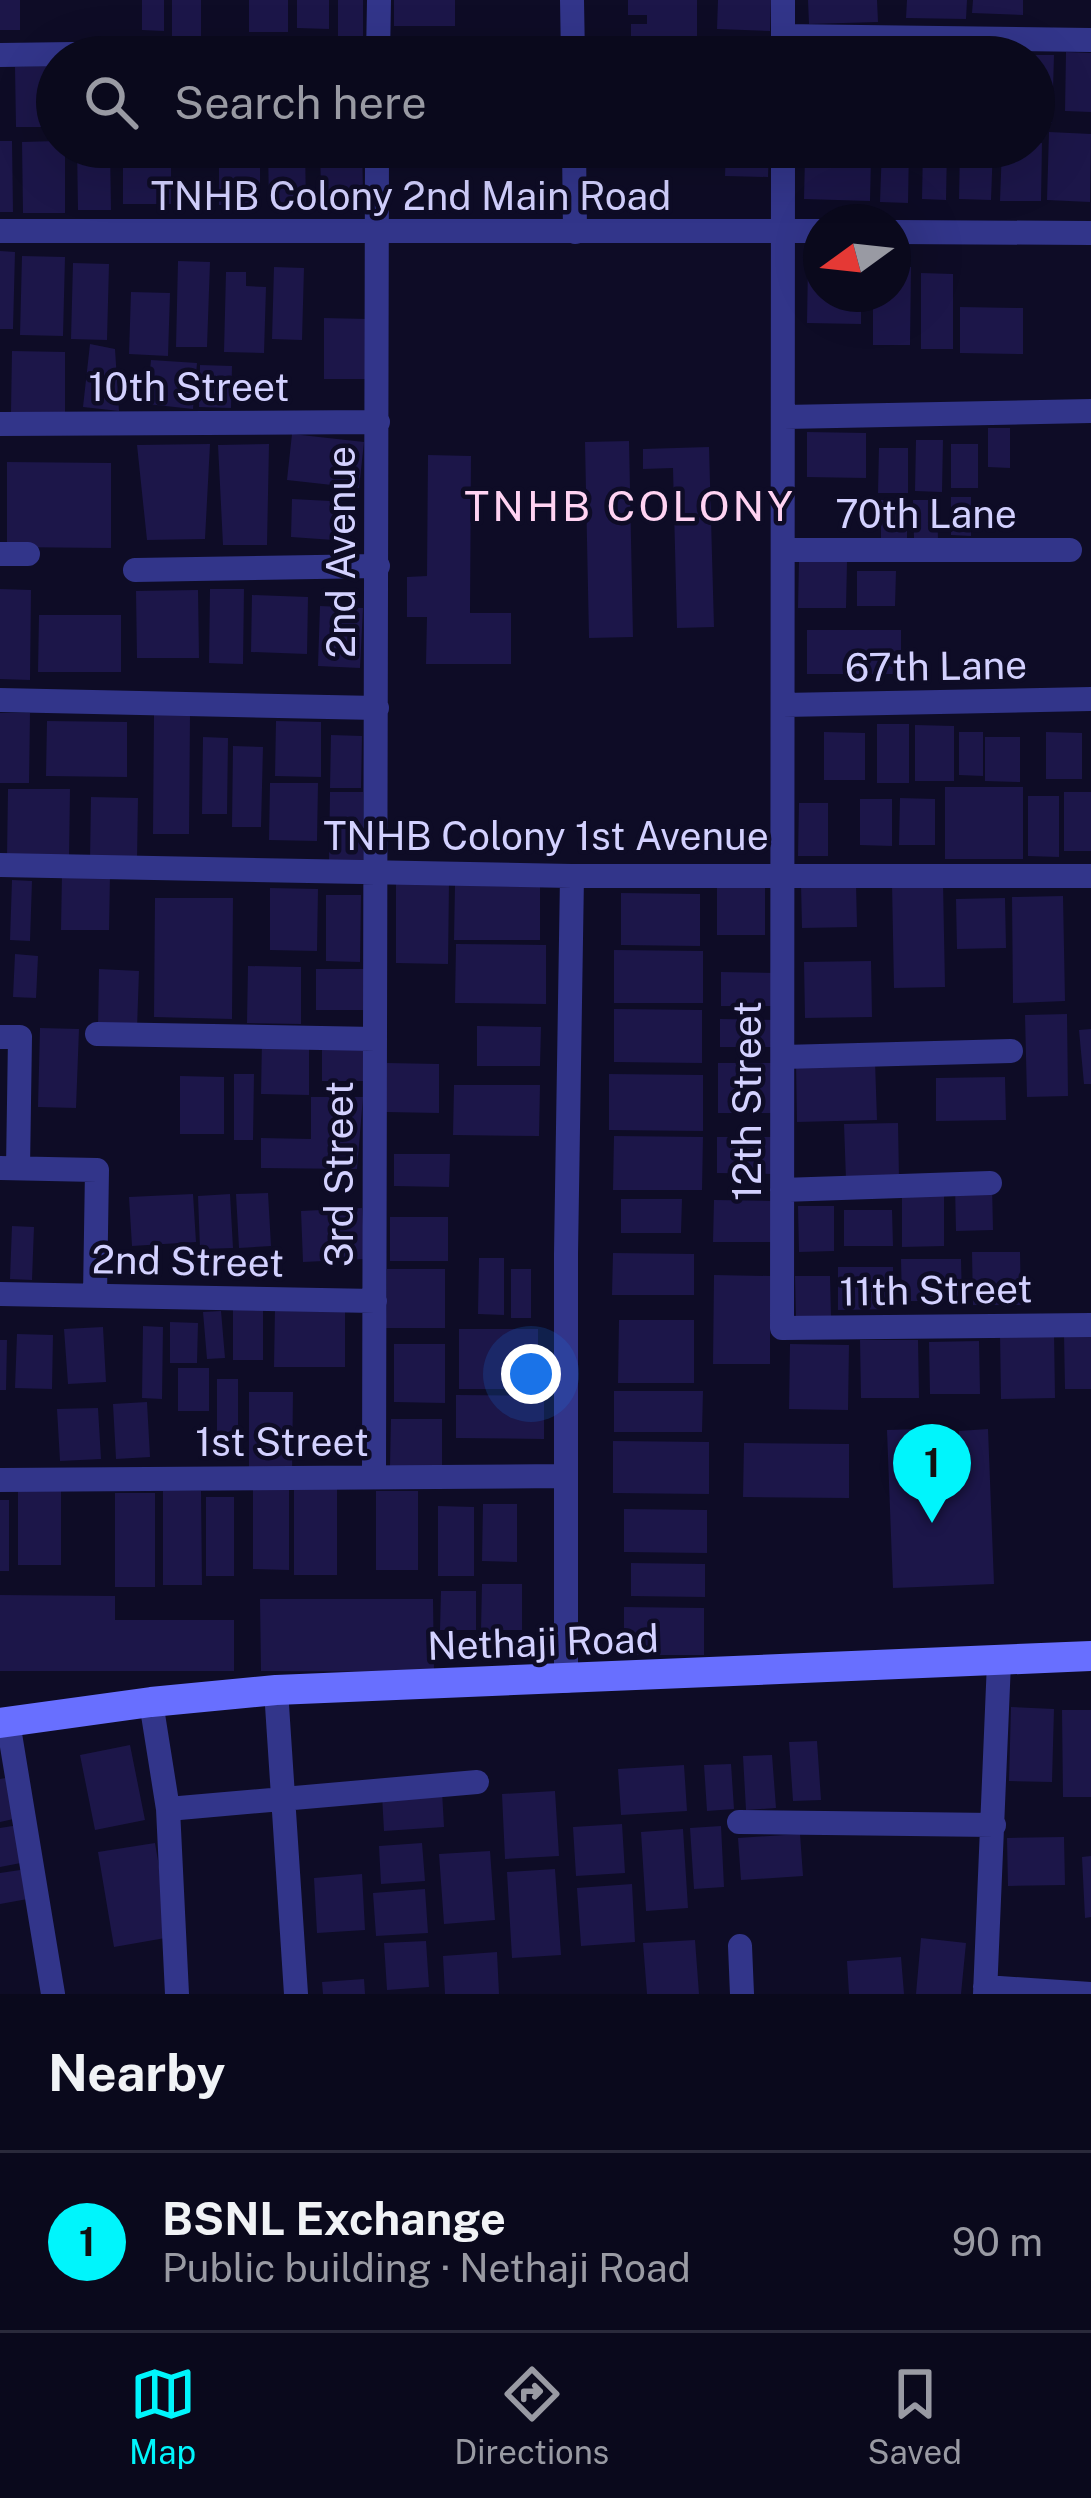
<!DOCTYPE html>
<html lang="en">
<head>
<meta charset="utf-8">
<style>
  body { margin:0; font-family:"Public Sans",sans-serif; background:#131225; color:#f1f3f6 }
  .compass { position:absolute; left:803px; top:204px; width:108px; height:108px; border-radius:50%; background:#0a091c; box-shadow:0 12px 48px #0002; rotate:255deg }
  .you { position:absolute; left:531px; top:1374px; width:42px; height:42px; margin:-30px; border:9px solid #fff; border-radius:50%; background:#1a73e8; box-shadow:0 0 0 18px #1a73e833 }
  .badge { display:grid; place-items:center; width:78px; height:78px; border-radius:50%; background:#00f5fc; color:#111; font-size:39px; font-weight:700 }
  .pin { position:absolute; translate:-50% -99px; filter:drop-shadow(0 3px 6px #0008) }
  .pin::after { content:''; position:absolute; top:63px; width:42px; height:36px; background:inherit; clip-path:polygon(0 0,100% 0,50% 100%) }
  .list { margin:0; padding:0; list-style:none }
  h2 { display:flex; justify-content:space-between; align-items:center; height:156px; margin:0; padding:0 48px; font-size:51px }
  h2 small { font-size:39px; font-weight:400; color:#999aa3 }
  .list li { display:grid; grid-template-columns:78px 1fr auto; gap:36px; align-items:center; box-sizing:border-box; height:180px; padding:0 48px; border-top:3px solid #2a2a3b }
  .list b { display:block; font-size:45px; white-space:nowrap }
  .list p { margin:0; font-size:39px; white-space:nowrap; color:#999aa3 }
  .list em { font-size:39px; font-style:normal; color:#999aa3 }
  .icon { flex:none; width:66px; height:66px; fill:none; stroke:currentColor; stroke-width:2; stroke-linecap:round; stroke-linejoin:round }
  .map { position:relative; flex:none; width:1091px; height:1994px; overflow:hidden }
  .search { position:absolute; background:#0a091c; box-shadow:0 12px 48px #0002; left:36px; right:36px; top:36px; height:132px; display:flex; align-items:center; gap:30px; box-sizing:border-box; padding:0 42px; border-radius:66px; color:#999aa3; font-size:45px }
  .sheet { height:336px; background:#0a091c }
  nav { display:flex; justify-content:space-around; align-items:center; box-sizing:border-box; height:168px; border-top:3px solid #2a2a3b; background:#0a091c; font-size:33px; color:#999aa3 }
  nav a { display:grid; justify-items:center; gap:6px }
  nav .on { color:#00f5fc }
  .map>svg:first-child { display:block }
  .building { fill:#1c1649 }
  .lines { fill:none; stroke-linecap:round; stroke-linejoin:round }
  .street { stroke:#32358a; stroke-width:24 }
  .secondary { stroke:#686fff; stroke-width:30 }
  .labels { text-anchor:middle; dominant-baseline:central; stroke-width:9; stroke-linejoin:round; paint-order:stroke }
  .street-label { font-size:39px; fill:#d3d1ff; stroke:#0e0c26 }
  .neighbourhood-label { font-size:42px; letter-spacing:3px; fill:#ffd3f2; stroke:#0e0c26 }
</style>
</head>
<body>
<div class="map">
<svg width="1091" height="1994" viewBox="0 0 1091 1994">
  <rect width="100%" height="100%" fill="#0e0c26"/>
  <path class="building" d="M0 0H20V30H0Z
    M142 0H164V31L142 30Z
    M172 0H201V39L172 38Z
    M249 0H288V32H249Z
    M297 0H329V29L297 28Z
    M338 0H363V36H338Z
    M394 0H455V26H394Z
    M628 0H697V40H678V57H631V24H647V15H628Z
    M718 0H771L770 31 717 29Z
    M808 0H877L878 22 809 24Z
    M907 0H967L966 19 906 18Z
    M973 0H1023V15L972 13Z
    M389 36H455V57H389Z
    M1066 52 1091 53V112L1065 111Z
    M1034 55H1054L1052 123H1034Z
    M57 66V127H16L15 67Z
    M1049 132 1091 134 1090 202 1047 200Z
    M0 141H12L13 212H0Z
    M57 141V147H65V213H23L22 142Z
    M1034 143H1042L1041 201H1000L1002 147H1034Z
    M77 147H110L111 210H78Z
    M123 147H171V204H123Z
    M219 147H260V205H219Z
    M268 147H305L306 206H269Z
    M320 147H362L363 190 321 191Z
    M630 147H699V154H655V162H630Z
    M726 147H769L768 177 725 176Z
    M882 147H909L908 203 880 202Z
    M923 147H947L946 200 922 199Z
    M960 147H993L991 200 959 199Z
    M805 156 871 158 870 201 804 199Z
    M0 251 15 252 13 329H0Z
    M22 256 65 257 63 336 20 335Z
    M178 261 210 262 207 347H176Z
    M73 263 109 264 107 340 71 339Z
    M808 263H821V294H861V324L807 323Z
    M274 267 304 268 302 340 272 339Z
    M893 267H911L910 345H873V294H893Z
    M226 272H246V286L266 287 264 353 224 352Z
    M921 273 953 274V349H921Z
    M131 292 170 293 168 356 129 354Z
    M960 307 1023 308V354L960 353Z
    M324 318 368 319V379H324Z
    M90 344 115 349 119 411 83 407Z
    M12 351 65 352V412H11Z
    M151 360 197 363 193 409 147 404Z
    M200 365 232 366 231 408 199 407Z
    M988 428H1010V468L988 467Z
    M807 432 866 433V478L807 477Z
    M292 434 364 442 359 488 287 480Z
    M916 440H943L942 492 915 491Z
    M629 441 633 637 589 638 585 442Z
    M210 444 205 539 147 540 137 445Z
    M269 444 267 545H223L218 445Z
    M951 444H978V488H951Z
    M709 447 714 627 677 628 673 468 643 469V449Z
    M879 448H908V493H878Z
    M428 455 471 456 470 613H511V664H426L427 617H407V577L427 576Z
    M7 462 111 463V548L7 547Z
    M951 497H971V536L951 535Z
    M292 499 349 502 348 541 291 537Z
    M881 500H907V541H881Z
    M913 500H937L938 540 914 539Z
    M799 562H847L846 608H798Z
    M857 571H896L895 606H857Z
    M0 589 31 590 30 680 0 679Z
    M210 589H244L243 664 209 663Z
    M198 590 199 658H137L136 591Z
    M252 595 308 597 307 654 251 652Z
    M320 606 363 608 360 668 318 666Z
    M39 615H121V672H38Z
    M807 630H901V674H807Z
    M0 713H30L29 783H0Z
    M154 714 190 715 189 834H153Z
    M47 721 127 722V777L46 776Z
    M276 721 321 722V777L275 776Z
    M877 724H909V783H877Z
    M915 725 954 726V781H915Z
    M824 732 865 733V780H824Z
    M959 732H983V776L959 775Z
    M1046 732 1082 733V779H1046Z
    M331 735 362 736 361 788H330Z
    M203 737 228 738 227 814H202Z
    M985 737H1020V782L985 781Z
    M233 746 263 747 261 827H232Z
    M270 783H318L317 841 269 840Z
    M945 787H1023V859H945Z
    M8 789H70L69 858 7 857Z
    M330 792H363V861L329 860Z
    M1064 792H1091V851H1064Z
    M1028 796H1059V857L1028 856Z
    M91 797 138 798 137 861H90Z
    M900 798 935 799V845H899Z
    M860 799H892V846L860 845Z
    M799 803H828V856H798Z
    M62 873 110 874 109 930H61Z
    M12 880 32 881 30 941 10 940Z
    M396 881 449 882 448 964 396 963Z
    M943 882 945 987 894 988 892 883Z
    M856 883 857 927 802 928 801 884Z
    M455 885H540V940H454Z
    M717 887 765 888V935H717Z
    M270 888 318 889 317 951 270 950Z
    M621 893 700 894V946L621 945Z
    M326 895H361L360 962 326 961Z
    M1063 896 1065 1001 1013 1003 1012 897Z
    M155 898H233L232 1019 154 1017Z
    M1005 898 1006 948 957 949 956 899Z
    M456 944 546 945V1004L455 1003Z
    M614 950 703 951V1003H614Z
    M15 954 38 956 36 998 13 997Z
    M871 961 872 1017 805 1018 804 962Z
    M248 966 301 967V1024L247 1023Z
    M99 969 139 971 137 1029 98 1028Z
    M316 969H367L366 1010H316Z
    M721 972 777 973V1006H721Z
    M614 1009 702 1010V1063L614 1062Z
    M1067 1014 1068 1096 1027 1097 1025 1015Z
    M720 1019 778 1020V1047H720Z
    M477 1026 541 1027 540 1066H477Z
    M40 1028 79 1029 76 1108 38 1107Z
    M1091 1029V1084H1084L1079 1030Z
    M262 1039 309 1040V1095L261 1094Z
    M322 1041 366 1042V1081H322Z
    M875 1061 877 1120 797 1122 796 1062Z
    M387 1063 439 1064V1113L386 1112Z
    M718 1063H775V1113H718Z
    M234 1074H254L253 1140H234Z
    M609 1074 703 1075V1131L609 1130Z
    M180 1076 224 1077V1134H180Z
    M1005 1077 1006 1120 936 1121V1078Z
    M454 1085H540L539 1136 453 1135Z
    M311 1097H363L357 1169 261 1168V1138L311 1139Z
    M898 1123 899 1179 846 1180 844 1124Z
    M614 1136 703 1137 702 1190H613Z
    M717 1137H774V1174L717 1173Z
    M394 1154H450L449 1187 394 1186Z
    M992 1185 993 1230 956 1231 955 1186Z
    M268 1193 271 1246 239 1248 236 1194Z
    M193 1194 196 1242 132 1246 129 1197Z
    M230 1194 233 1248 200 1249 198 1196Z
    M902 1195H944V1246L902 1247Z
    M621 1199H682L681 1233H621Z
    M714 1200 774 1201V1242H713Z
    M798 1206H834V1251L799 1252Z
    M362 1208 365 1259 303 1262 301 1211Z
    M844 1210H892L893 1246H844Z
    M390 1217H448V1261H390Z
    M12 1226 34 1227 32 1280 10 1279Z
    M972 1252H1020L1021 1305H973Z
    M613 1253 694 1254V1295H612Z
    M479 1258H504V1315L478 1314Z
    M901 1259H961L962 1301H902Z
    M838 1267H893V1309L838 1310Z
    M387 1269H445V1328H386Z
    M511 1269H531V1318H511Z
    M714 1275 770 1276V1364H713Z
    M795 1276H830L831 1316 796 1317Z
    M275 1307H345V1367H274Z
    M233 1308 263 1309V1360H233Z
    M221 1311 225 1358 207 1359 203 1312Z
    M619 1320H694V1383H618Z
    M170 1322 198 1323 197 1363H170Z
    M143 1326 163 1327 162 1399 142 1398Z
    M103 1327 106 1382 68 1384 64 1329Z
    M459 1329H538V1389H459Z
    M1054 1332 1055 1398 1001 1399 1000 1333Z
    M17 1334 53 1335 52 1389 15 1388Z
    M1064 1334H1091V1389H1065Z
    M0 1340H7L6 1390H0Z
    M860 1340H918L919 1398H861Z
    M979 1341 980 1394H930L929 1342Z
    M394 1344H445V1403L394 1402Z
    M790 1344 849 1345 848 1410 789 1409Z
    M178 1368H209V1411H178Z
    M217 1379H238V1432H217Z
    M614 1391H703L702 1432H614Z
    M249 1392H293L292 1476H249Z
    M456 1395 544 1396V1439L456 1438Z
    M147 1402 150 1457 116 1459 113 1404Z
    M98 1408 101 1459 60 1461 57 1409Z
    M391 1419H442V1466H390Z
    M921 1429 922 1446 959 1445V1431L988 1429 994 1584 893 1588 887 1430Z
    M613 1441 709 1442V1494L613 1493Z
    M744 1443 849 1444V1498L743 1497Z
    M253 1485H289V1570L253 1569Z
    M18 1486H61V1565H18Z
    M294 1486H337V1575H294Z
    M163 1491H201L202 1585H163Z
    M376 1491H418V1570H376Z
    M115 1493H155V1587H115Z
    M206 1497H234V1576H206Z
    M0 1500H9V1571H0Z
    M483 1504H517V1562L482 1561Z
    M438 1506 474 1507V1576H438Z
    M624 1509 707 1510V1553L624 1552Z
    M631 1563 705 1564V1597L631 1596Z
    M482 1584H522V1630H481Z
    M441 1591H476V1630H440Z
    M0 1595 115 1596V1620H234V1671H0Z
    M260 1599H433L434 1672 261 1671Z
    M624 1607 704 1608V1655H624Z
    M1011 1707 1054 1709 1052 1782 1009 1781Z
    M1062 1710H1091V1797H1063Z
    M817 1741 821 1800 793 1801 789 1742Z
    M130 1745 145 1820 95 1830 80 1755Z
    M772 1755 776 1808 746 1810 743 1756Z
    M731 1764 734 1809 707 1811 704 1765Z
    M684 1765 687 1811 621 1815 618 1769Z
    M11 1777 18 1818 0 1822V1779Z
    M442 1791 444 1827 384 1831 382 1795Z
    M555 1791 559 1856 505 1859 502 1794Z
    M622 1824 625 1873 576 1876 573 1827Z
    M19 1825 26 1862 0 1867V1828Z
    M721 1826 724 1887 694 1889 690 1828Z
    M683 1829 688 1908 646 1911 641 1832Z
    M800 1834 803 1876 741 1880 738 1838Z
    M1064 1837 1065 1885 1008 1886 1007 1838Z
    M155 1843 171 1937 114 1947 98 1852Z
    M422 1843 425 1881 381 1884 379 1846Z
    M490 1851 495 1920 444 1924 439 1854Z
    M1091 1856V1917L1085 1918 1082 1857Z
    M27 1869 33 1898 0 1904V1873Z
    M555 1869 561 1955 512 1958 507 1872Z
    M362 1874 365 1930 317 1933 314 1878Z
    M632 1884 635 1942 581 1946 577 1888Z
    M425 1889 428 1933 376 1936 373 1893Z
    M921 1938 966 1943 961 1994H916Z
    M695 1940 699 1994H647L643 1943Z
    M426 1941 429 1987 387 1990 384 1943Z
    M497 1952 499 1994H445L443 1956Z
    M901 1957 904 1994H849L847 1961Z
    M364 1979 365 1994H323L322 1982Z"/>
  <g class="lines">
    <path class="street" d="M572 0 573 57
      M783 0V57
      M783 36 1091 40
      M0 55 378 50
      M378 57 379 0
      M574 147 575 232
      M783 147 782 1328 1091 1325
      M0 231H821
      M893 232 1091 233
      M784 417 1091 411
      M0 424 378 422
      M783 550H1070
      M0 554H28
      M135 570 378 566
      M0 700 377 708
      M783 705 1091 699
      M0 865 572 876H1091
      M97 1034 375 1039
      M0 1037H20L18 1168
      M783 1057 1011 1051
      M0 1168 97 1170 95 1295
      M782 1190 990 1183
      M0 1294 375 1301
      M374 1477 377 147
      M0 1480 564 1476
      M566 1681V1254L572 876
      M276 1690 296 1994
      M151 1702 168 1809 177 1994
      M8 1722 53 1994
      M168 1809 477 1782
      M739 1822 994 1825
      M740 1946 742 1994
      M985 1987 1091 1994
      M985 1994 999 1662"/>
    <path class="secondary" d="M0 1723 151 1702 276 1690 1091 1656"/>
  </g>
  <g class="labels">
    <g class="street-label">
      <text x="411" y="196">TNHB Colony 2nd Main Road</text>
      <text x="189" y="387">10th Street</text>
      <text x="926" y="514">70th Lane</text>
      <text transform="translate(341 552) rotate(-90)">2nd Avenue</text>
      <text transform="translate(936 666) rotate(-1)">67th Lane</text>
      <text x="546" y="836">TNHB Colony 1st Avenue</text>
      <text transform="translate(747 1101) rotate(-90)">12th Street</text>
      <text transform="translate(339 1174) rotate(-90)">3rd Street</text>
      <text transform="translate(188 1261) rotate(1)">2nd Street</text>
      <text transform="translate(936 1290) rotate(-1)">11th Street</text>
      <text x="282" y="1442">1st Street</text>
      <text transform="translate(543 1642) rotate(-2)">Nethaji Road</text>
    </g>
    <g class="neighbourhood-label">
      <text x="630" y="505">TNHB COLONY</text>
    </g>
  </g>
</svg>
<svg class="compass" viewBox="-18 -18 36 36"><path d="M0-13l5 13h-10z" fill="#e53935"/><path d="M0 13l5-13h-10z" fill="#999aa3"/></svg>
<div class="you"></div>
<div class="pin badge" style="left:932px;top:1523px">1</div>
<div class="search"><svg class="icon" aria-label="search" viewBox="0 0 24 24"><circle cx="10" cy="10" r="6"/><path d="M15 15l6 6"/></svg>Search here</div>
</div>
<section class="sheet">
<h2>Nearby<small></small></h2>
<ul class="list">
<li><span class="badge">1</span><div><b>BSNL Exchange</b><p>Public building · Nethaji Road</p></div><em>90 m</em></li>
</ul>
</section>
<nav>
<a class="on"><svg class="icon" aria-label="map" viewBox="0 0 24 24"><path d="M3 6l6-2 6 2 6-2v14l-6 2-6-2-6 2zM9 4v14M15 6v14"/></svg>Map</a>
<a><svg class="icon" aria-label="directions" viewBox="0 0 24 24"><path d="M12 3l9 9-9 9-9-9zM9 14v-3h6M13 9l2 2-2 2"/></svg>Directions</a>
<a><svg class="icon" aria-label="saved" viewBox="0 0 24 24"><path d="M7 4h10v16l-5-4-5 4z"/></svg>Saved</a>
</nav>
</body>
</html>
